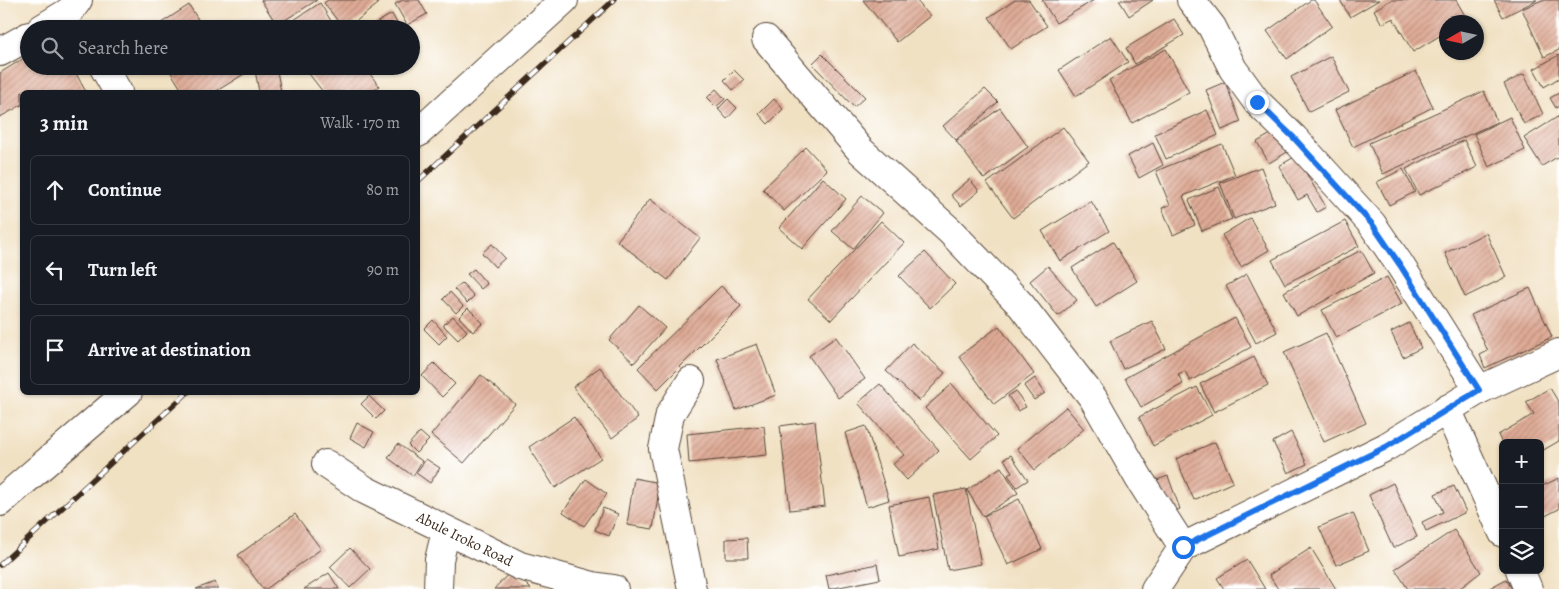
<!DOCTYPE html>
<html lang="en">
<head>
<meta charset="utf-8">
<style>
  body { margin:0; font-family:Alegreya,serif; background:#20242c; color:#f1f3f6 }
  .controls { position:absolute; right:15px; bottom:15px; display:grid; overflow:hidden; border-radius:8px; box-shadow:0 1px 4px #0004 }
  .controls button { width:45px; height:45px; display:grid; place-items:center; padding:0; border:0; border-bottom:1px solid #363941; background:#171b24; color:#f1f3f6; font:25px sans-serif }
  .compass { position:absolute; left:1439px; top:15px; width:45px; height:45px; border-radius:50%; background:#171b24; box-shadow:0 1px 4px #0004; rotate:261deg }
  .stop { position:absolute; width:15px; height:15px; margin:-11px; border:4px solid #1a73e8; border-radius:50%; background:#fff }
  .stop.end { background:#1a73e8; border-color:#fff; box-shadow:0 1px 5px #0008 }
  .list { margin:0; padding:0; list-style:none }
  h2 { display:flex; justify-content:space-between; align-items:center; height:65px; margin:0; padding:0 20px; font-size:21px }
  h2 small { font-size:16px; font-weight:400; color:#9ea1a6 }
  .list li { display:grid; grid-template-columns:32px 1fr auto; gap:15px; align-items:center; box-sizing:border-box; height:70px; margin:0 10px 10px; padding:0 10px; border:1px solid #363941; border-radius:8px }
  .list b { display:block; font-size:19px; white-space:nowrap }
  .list em { font-size:16px; font-style:normal; color:#9ea1a6 }
  .icon { flex:none; width:28px; height:28px; fill:none; stroke:currentColor; stroke-width:2; stroke-linecap:round; stroke-linejoin:round }
  .map { position:relative; flex:none; width:1559px; height:589px; overflow:hidden }
  .search { position:absolute; background:#171b24; box-shadow:0 1px 4px #0004; left:20px; top:20px; width:400px; height:55px; display:flex; align-items:center; gap:12px; box-sizing:border-box; padding:0 18px; border-radius:28px; color:#9ea1a6; font-size:19px }
  .panel { position:absolute; background:#171b24; box-shadow:0 1px 4px #0004; left:20px; top:90px; width:400px; height:305px; border-radius:8px }
  .map>svg:first-child { display:block }
  .building { fill:url(#building-hatch) }
  .lines { fill:none; stroke-linecap:round; stroke-linejoin:round }
  .minor-casing { stroke:#564537; stroke-width:30 }
  .minor { stroke:#fff; stroke-width:28 }
  .rail-casing { stroke:#3b2a1e; stroke-width:5.5 }
  .rail { stroke:#fff; stroke-width:4; stroke-dasharray:11; stroke-linecap:butt }
  .route { stroke:#1a73e8; stroke-width:6 }
  .labels { text-anchor:middle; dominant-baseline:central; stroke-width:4; stroke-linejoin:round; paint-order:stroke }
  .street-label { font-size:15px; fill:#3b2a1e; stroke:#fff }
</style>
</head>
<body>
<div class="map">
<svg width="1559" height="589" viewBox="0 0 1559 589">
  <defs>
    <pattern id="building-hatch" width="6" height="6" patternUnits="userSpaceOnUse" patternTransform="scale(1.25)"><rect width="6" height="6" fill="#dfab96"/><path d="M-1 1l2-2M0 6l6-6M5 7l2-2" fill="none" stroke="#b68b7a"/></pattern>
  </defs>
  <rect width="100%" height="100%" fill="#fff"/>
  <filter id="ink" filterUnits="userSpaceOnUse"><feTurbulence type="fractalNoise" baseFrequency=".02" numOctaves="2"/><feDisplacementMap in="SourceGraphic" scale="10" xChannelSelector="R" yChannelSelector="G"/><feConvolveMatrix kernelMatrix="1 2 1 2 8 2 1 2 1" color-interpolation-filters="sRGB"/></filter>
  <filter id="wash" filterUnits="userSpaceOnUse"><feTurbulence type="fractalNoise" baseFrequency=".0096" numOctaves="4" result="noise"/><feDisplacementMap in="SourceGraphic" scale="20" xChannelSelector="R" yChannelSelector="G"/><feGaussianBlur stdDeviation="1.12" result="paint"/><feColorMatrix in="noise" values="0 0 0 0 0 0 0 0 0 0 0 0 0 0 0 0 0 1.4 0 .05"/><feComposite in="paint" operator="in"/></filter>
  <g filter="url(#wash)">
    <rect width="100%" height="100%" fill="#f1e1c3"/>
    <g id="blocks">
      <path class="building" d="M261 0H317L277 25Z
        M328 0H375L378 4 346 29H344L324 3Z
        M403 0H419L427 14 407 25 395 4Z
        M863 0H916L930 16 897 42Z
        M1015 0H1029L1047 26 1011 49 989 17Z
        M1042 0H1094L1056 23Z
        M1119 0H1153L1129 16Z
        M1311 0H1314L1332 26 1287 59 1267 31Z
        M1340 0H1379L1350 17Z
        M1391 0H1456L1467 19 1462 22H1446V32L1413 52 1393 18 1382 24 1374 10Z
        M1494 0H1537L1503 17Z
        M1542 0H1559V50L1544 57 1522 9Z
        M320 3 336 29H280Z
        M189 5 204 29H152Z
        M392 14 400 29H365Z
        M1174 19 1184 35 1135 64 1126 48Z
        M1111 36 1128 62 1076 96 1059 70Z
        M1166 49 1189 92 1132 123 1109 80Z
        M822 54 865 97 854 107 812 64Z
        M29 55V66H72L86 92H22V105L0 117V73Z
        M1559 55V78L1544 87 1534 69Z
        M1331 56 1349 92 1309 112 1291 77Z
        M167 66H257L215 92H183Z
        M276 66 281 92H259L255 70Z
        M303 66H364L379 86 370 92H323Z
        M734 70 744 80 733 90 724 80Z
        M1416 71 1433 107 1353 147 1335 110Z
        M1524 74 1543 114 1524 124 1504 84Z
        M1225 82 1241 122 1222 130 1206 90Z
        M716 89 725 99 716 107 707 98Z
        M985 89 998 102 956 140 943 126Z
        M1484 91 1497 122 1383 174 1369 143Z
        M1559 93V106L1556 108 1550 98Z
        M728 99 737 108 727 119 718 109Z
        M774 99 783 109 768 124 759 114Z
        M1000 108 1028 147 984 179 956 141Z
        M1207 110 1218 135 1166 159 1155 134Z
        M1559 116V156L1542 166 1524 138Z
        M1510 117 1525 150 1489 167 1474 134Z
        M1063 127 1089 161 1013 218 987 183Z
        M1276 131 1289 151 1269 163 1257 142Z
        M1464 140 1477 167 1419 195 1406 169Z
        M1153 143 1163 165 1139 178 1128 156Z
        M1222 144 1235 175 1183 196 1195 225 1173 235 1162 208 1170 205 1156 171Z
        M806 147 827 170 784 211 763 189Z
        M1296 156 1326 207 1317 212 1307 195 1298 200 1279 166Z
        M1261 167 1275 203 1234 219 1220 183Z
        M1403 169 1415 192 1389 205 1377 182Z
        M823 178 846 199 802 249 779 228Z
        M970 179 979 191 961 206 951 195Z
        M1219 187 1232 219 1202 231 1189 200Z
        M862 196 883 213 853 249 832 231Z
        M650 199 700 238 668 280 617 241Z
        M1091 201 1109 231 1060 261 1042 231Z
        M1250 218 1269 250 1241 267 1222 235Z
        M881 221 904 243 831 320 808 299Z
        M1345 221 1359 246 1285 284 1272 260Z
        M1486 233 1506 277 1465 297 1445 253Z
        M1113 242 1137 281 1096 307 1072 268Z
        M492 244 505 258 495 267 482 253Z
        M1361 250 1374 273 1297 316 1284 292Z
        M925 252 955 284 930 308 899 276Z
        M1048 266 1077 300 1058 316 1030 281Z
        M474 269 487 284 481 289 467 274Z
        M1247 274 1277 332 1256 343 1226 286Z
        M1387 277 1402 304 1336 338 1322 310Z
        M462 283 474 296 467 303 454 289Z
        M721 286 741 306 658 389 638 368Z
        M1530 288 1552 337 1485 368 1480 355 1488 351 1471 315Z
        M450 292 463 306 456 313 443 299Z
        M639 305 665 328 634 363 609 340Z
        M468 308 483 323 473 332 459 317Z
        M453 316 467 331 458 340 443 325Z
        M1235 318 1251 347 1190 381 1185 371 1178 374 1183 384 1141 407 1125 378Z
        M433 320 447 336 439 344 424 329Z
        M1152 321 1166 349 1123 369 1110 341Z
        M1409 323 1421 348 1403 357 1391 332Z
        M999 326 1034 374 994 404 959 356Z
        M1326 333 1366 423 1324 442 1284 352Z
        M836 337 865 379 838 398 809 356Z
        M912 343 945 373 919 401 886 371Z
        M757 344 776 395 736 410 717 359Z
        M1254 357 1268 385 1214 412 1200 384Z
        M434 363 455 384 442 397 422 376Z
        M600 367 638 418 612 438 573 387Z
        M481 375 515 404 464 463 431 435Z
        M1035 378 1045 393 1034 400 1024 386Z
        M880 384 939 450 907 480 893 464 904 455 858 403Z
        M952 384 997 436 971 459 925 408Z
        M1197 387 1212 415 1153 446 1139 417Z
        M1550 388 1559 403V441L1540 452V443H1502L1498 435 1534 414 1526 402Z
        M1016 391 1026 407 1018 411 1008 396Z
        M369 396 384 411 376 419 361 404Z
        M1066 407 1084 429 1035 470 1017 448Z
        M574 417 601 458 555 488 529 447Z
        M815 421 825 506 790 510 780 426Z
        M357 423 374 432 366 447 350 438Z
        M764 426 767 455 689 463 687 434Z
        M866 426 889 500 867 507 845 433Z
        M420 432 429 440 416 453 408 445Z
        M1291 432 1307 464 1288 473 1273 442Z
        M1215 442 1233 482 1194 500 1176 459Z
        M398 444 422 461 413 476 388 458Z
        M1011 455 1028 480 1017 487 1008 475 1012 472 1004 459Z
        M426 459 440 468 430 483 416 473Z
        M1001 467 1018 493 983 516 967 490Z
        M1168 476 1180 509 1166 514 1154 481Z
        M634 478 660 483 653 529 627 525Z
        M1559 478V509L1543 517 1540 511V487Z
        M586 479 607 494 584 526 563 512Z
        M1393 483 1417 537 1393 548 1369 495Z
        M1454 486 1466 512 1426 531 1422 522 1443 512 1435 494Z
        M966 489 981 564 948 570 933 495Z
        M929 497 939 549 899 557 889 505Z
        M1019 499 1042 549 1008 565 984 516Z
        M603 508 618 514 609 536 595 530Z
        M1353 513 1369 551 1336 565 1319 527Z
        M295 514 321 549 266 589H263L238 555Z
        M1454 530 1481 572 1459 589H1408L1395 569Z
        M747 538 748 558H726V539Z
        M350 548 370 569 350 588 330 567Z
        M1311 548 1336 589H1278L1269 575Z
        M1247 560 1265 589H1224L1217 578Z
        M877 564 880 579 829 589 826 575Z
        M512 570 531 589H494Z
        M329 573 339 589H304Z
        M1506 579 1512 589H1488Z
        M215 582 218 589H196Z"/>
    </g>
  </g>
  <g filter="url(#ink)">
    <use href="#blocks" fill-opacity="0" stroke="#564537" stroke-width="1"/>
    <g class="lines">
      <defs>
        <g id="minor">
          <path d="M1191 0 1212 27 1233 69 1257 102 1294 138 1372 224 1400 265 1479 390"/>
          <path d="M41 29 70 11 78 0"/>
          <path d="M766 39 861 151 950 231 1021 305 1093 398 1140 480 1183 547"/>
          <path d="M0 52 29 36"/>
          <path d="M103 66 118 92"/>
          <path d="M418 133 564 0"/>
          <path d="M691 381 670 414 663 449 692 589"/>
          <path d="M1447 409 1503 533"/>
          <path id="s1" d="M326 464 365 490 520 566 593 586 614 589"/>
          <path d="M0 502 128 392"/>
          <path d="M1520 570 1528 589"/>
          <path d="M438 589 439 560 446 531"/>
          <path d="M1155 589 1183 547 1386 447 1479 390 1559 353"/>
        </g>
      </defs>
      <use href="#minor" class="minor-casing"/>
      <use href="#minor" class="minor"/>
      <defs>
        <path id="rail" d="M418 181 614 0
          M0 565 188 392"/>
      </defs>
      <use href="#rail" class="rail-casing"/>
      <use href="#rail" class="rail"/>
    </g>
  </g>
  <g class="lines" filter="url(#ink)">
    <path class="route" d="M1183 547 1386 447 1479 390 1400 265 1372 224 1294 138 1257 102"/>
  </g>
  <g class="labels">
    <g class="street-label">
      <text stroke="none"><textPath href="#s1" startOffset="158">Abule Iroko Road</textPath></text>
    </g>
  </g>
</svg>
<div class="controls">
<button>+</button>
<button>−</button>
<button><svg class="icon" aria-label="layers" viewBox="0 0 24 24"><path d="M12 4l9 5-9 5-9-5zM3 14l9 5 9-5"/></svg></button>
</div>
<svg class="compass" viewBox="-18 -18 36 36"><path d="M0-13l5 13h-10z" fill="#e53935"/><path d="M0 13l5-13h-10z" fill="#9ea1a6"/></svg>
<div class="stop" style="left:1183px;top:547px"></div>
<div class="stop end" style="left:1257px;top:102px"></div>
<div class="search"><svg class="icon" aria-label="search" viewBox="0 0 24 24"><circle cx="10" cy="10" r="6"/><path d="M15 15l6 6"/></svg>Search here</div>
<section class="panel">
<h2>3 min<small>Walk · 170 m</small></h2>
<ul class="list">
<li><svg class="icon" aria-label="ahead" viewBox="0 0 24 24"><path d="M12 20V5M6 11l6-6 6 6"/></svg><div><b>Continue</b></div><em>80 m</em></li>
<li><svg class="icon" aria-label="left" viewBox="0 0 24 24"><path d="M17 20v-9H6M10 6l-5 5 5 5"/></svg><div><b>Turn left</b></div><em>90 m</em></li>
<li><svg class="icon" aria-label="arrive" viewBox="0 0 24 24"><path d="M6 21V4h12l-3 4 3 4H6"/></svg><div><b>Arrive at destination</b></div></li>
</ul>
</section>
</div>
</body>
</html>
